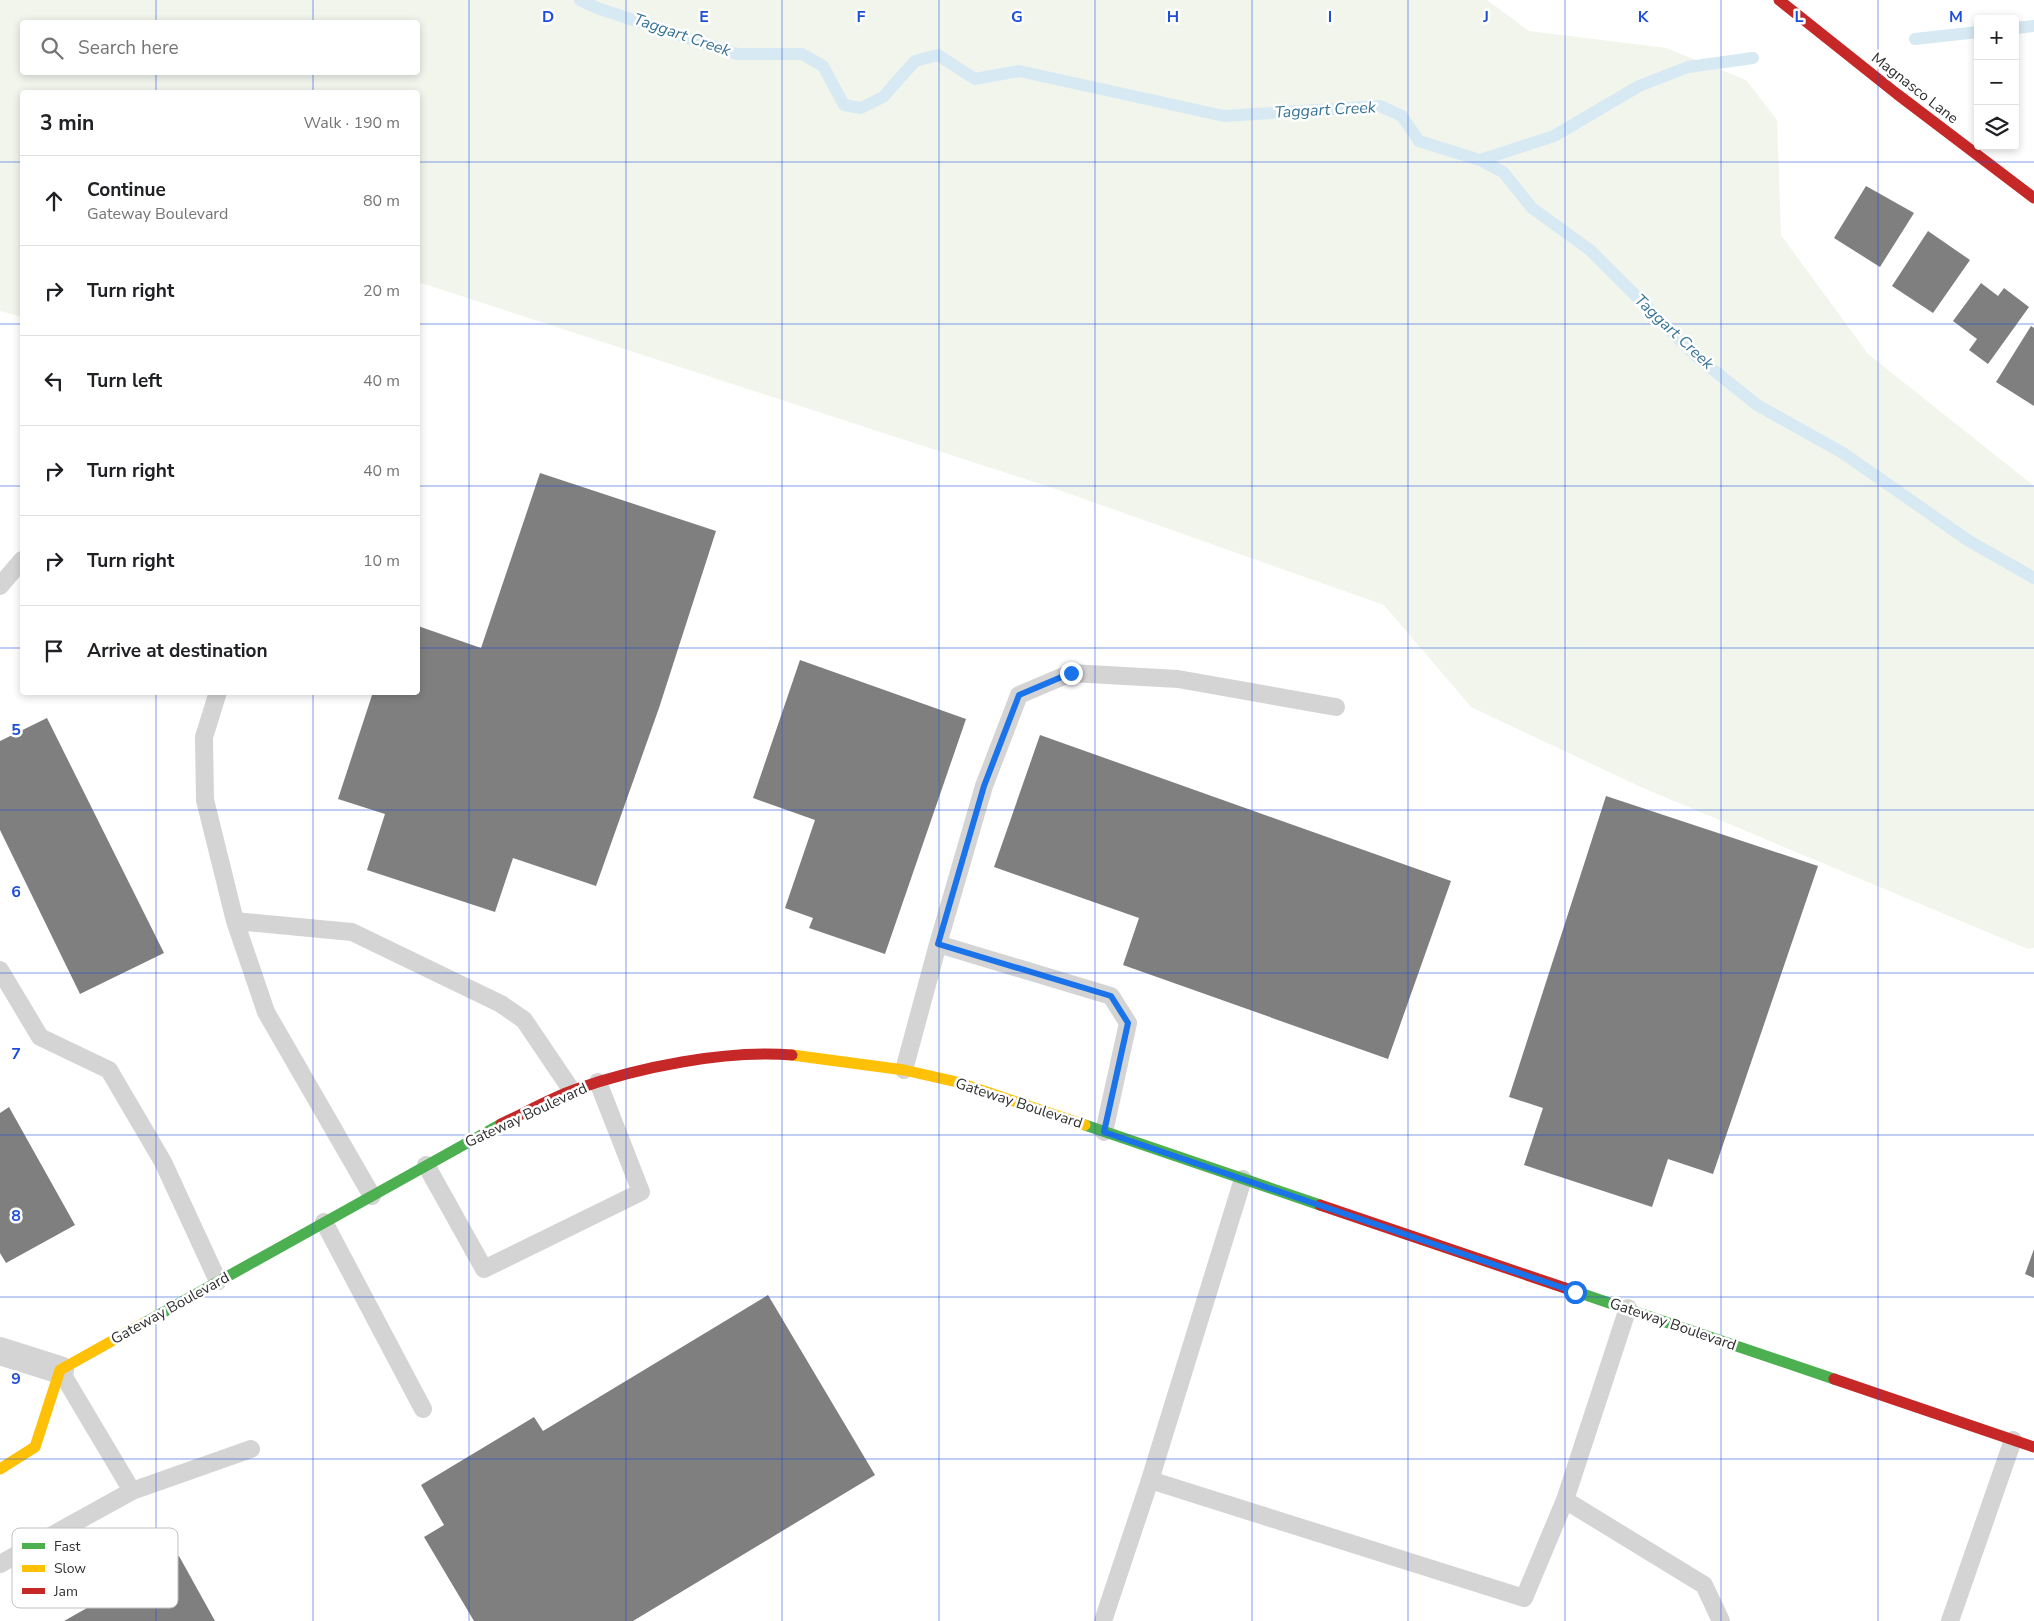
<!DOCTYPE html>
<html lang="en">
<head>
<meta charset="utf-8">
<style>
  body { margin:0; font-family:"Nunito Sans",sans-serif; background:#f2f2f2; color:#202124 }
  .controls { position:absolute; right:15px; top:15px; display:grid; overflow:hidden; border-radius:5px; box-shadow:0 2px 8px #0003 }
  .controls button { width:45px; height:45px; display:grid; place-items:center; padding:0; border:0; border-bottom:1px solid #e0e0e0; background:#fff; color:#202124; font:25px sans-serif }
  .stop { position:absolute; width:15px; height:15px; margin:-11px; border:4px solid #1a73e8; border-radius:50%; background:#fff }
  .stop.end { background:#1a73e8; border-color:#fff; box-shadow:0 1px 5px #0008 }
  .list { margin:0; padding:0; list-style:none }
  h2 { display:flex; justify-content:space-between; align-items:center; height:65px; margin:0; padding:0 20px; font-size:21px }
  h2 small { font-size:16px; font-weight:400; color:#757577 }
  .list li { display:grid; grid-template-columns:32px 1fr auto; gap:15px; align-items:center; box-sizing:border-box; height:90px; padding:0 20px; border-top:1px solid #e0e0e0 }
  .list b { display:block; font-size:19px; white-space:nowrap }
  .list p { margin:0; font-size:16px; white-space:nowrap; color:#757577 }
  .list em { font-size:16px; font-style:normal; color:#757577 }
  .icon { flex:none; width:28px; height:28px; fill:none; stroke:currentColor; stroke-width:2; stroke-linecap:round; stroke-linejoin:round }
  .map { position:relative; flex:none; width:2034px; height:1621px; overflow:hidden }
  .search { position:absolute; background:#fff; box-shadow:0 2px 8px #0003; left:20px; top:20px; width:400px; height:55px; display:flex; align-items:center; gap:12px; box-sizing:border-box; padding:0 18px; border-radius:5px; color:#757577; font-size:19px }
  .panel { position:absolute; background:#fff; box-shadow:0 2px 8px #0003; left:20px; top:90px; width:400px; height:605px; border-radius:5px }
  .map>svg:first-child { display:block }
  .green { fill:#f1f5ec; fill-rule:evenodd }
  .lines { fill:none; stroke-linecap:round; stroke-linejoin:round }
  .stream { stroke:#d7e9f3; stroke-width:12 }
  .building { fill:#7f7f7f }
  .lane { stroke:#d4d4d4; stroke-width:18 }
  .street { stroke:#d4d4d4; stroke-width:28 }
  .fast { stroke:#4caf50; stroke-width:11 }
  .slow { stroke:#ffc107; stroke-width:11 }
  .jam { stroke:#c62828; stroke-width:11 }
  .route { stroke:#1a73e8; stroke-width:6 }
  .grid { fill:none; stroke:#1d4ed8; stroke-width:1; stroke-opacity:0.55 }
  .labels { text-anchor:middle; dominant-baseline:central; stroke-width:5; stroke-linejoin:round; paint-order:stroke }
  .street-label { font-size:15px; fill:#2f2f2f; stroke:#fff }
  .water-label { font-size:16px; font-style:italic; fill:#377497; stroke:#fff }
  .key { fill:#fff; stroke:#c1c1c1; stroke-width:1 }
  .key-label { font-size:14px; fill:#2f2f2f }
  .grid-label { font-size:16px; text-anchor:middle; font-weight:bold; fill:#1d4ed8; stroke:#fff; stroke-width:5; stroke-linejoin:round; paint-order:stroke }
</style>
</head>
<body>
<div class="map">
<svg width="2034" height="1621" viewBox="0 0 2034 1621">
  <rect width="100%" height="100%" fill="#fff"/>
  <path class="green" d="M0 0H1487L1529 31 1666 48 1746 80 1777 120 1781 235 1868 354 2034 486V948L2028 949 1643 788 1471 707 1384 605 1056 489 418 282V92H22V317L0 311ZM22 22H418V72H22Z"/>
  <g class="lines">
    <path class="stream" d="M580 0 597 8 737 54H802L823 66 844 105 861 108 883 97 915 61 938 55 975 79 1019 71 1224 116 1380 106 1402 116 1419 141 1480 160 1503 172 1532 208 1590 250 1695 355 1757 405 1843 453 1969 541 2034 578
      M2015 28 2034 26
      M1915 39 1978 32
      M1480 160 1554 136 1639 86 1688 67 1753 58"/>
  </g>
  <path class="building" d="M1866 186 1914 213 1880 267 1834 238Z
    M1928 231 1970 260 1933 313 1892 286Z
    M1981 283 1998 296 2004 288 2029 307 1988 364 1969 350 1977 339 1953 321Z
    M2031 326 2034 328V406L1996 382Z
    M540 473 716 531 659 708 596 886 513 858 495 912 367 870 385 814 338 799 373 692H418V626L481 648Z
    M800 660 966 719 885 954 809 928 813 918 785 908 815 820 753 798Z
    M47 718 164 953 80 994 0 830V741Z
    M1040 735 1451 881 1388 1059 1123 965 1139 918 994 867Z
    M1606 796 1818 866 1713 1174 1668 1159 1652 1207 1524 1165 1543 1108 1509 1097Z
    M9 1107 75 1225 6 1263 0 1253V1113Z
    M2034 1249V1278L2025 1274Z
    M768 1295 875 1475 633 1621H474L424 1537 444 1525 421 1485 534 1417 543 1431Z
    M179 1556 215 1621H64Z"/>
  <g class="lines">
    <path class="lane" d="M0 586 22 560
      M218 692 204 737 205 800 235 921
      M938 944 1111 996 1128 1023 1104 1132
      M0 970 40 1037 109 1070 163 1162 218 1281
      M904 1070 938 944 984 786 1019 695 1071 673 1178 679 1336 707
      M426 1165 484 1269 641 1192 598 1082
      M1243 1179 1150 1480 1524 1598 1565 1500
      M372 1196 266 1012 235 921 352 932 501 1004 524 1020 572 1091
      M324 1222 423 1409
      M1628 1308 1565 1500 1704 1585 1721 1621
      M60 1370 132 1491 251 1449
      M0 1564 132 1491
      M1103 1621 1150 1480
      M1950 1621 2013 1440"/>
    <path class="street" d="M0 1351 60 1370"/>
    <path class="fast" d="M1085 1125 1320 1205
      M1565 1288 1834 1379
      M144 1323 501 1124"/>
    <path class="slow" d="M792 1055 904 1070 957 1082 1085 1125
      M0 1469 35 1447 60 1370 144 1323"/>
    <path class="jam" d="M1779 0 1897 94 2034 198
      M501 1124C525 1113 549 1099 574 1090 638 1067 725 1050 792 1055
      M1320 1205 1565 1288
      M1834 1379 2034 1447"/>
  </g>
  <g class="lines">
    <path class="route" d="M1071 673 1019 695 984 786 938 944 1111 996 1128 1023 1104 1132 1575 1292"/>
  </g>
  <path class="grid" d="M156 0V22M313 0V22M469 0V1621M626 0V1621M782 0V1621M939 0V1621M1095 0V1621M1252 0V1621M1408 0V1621M1565 0V1621M1721 0V1621M1878 0V1621M156 72V92M313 72V92M0 162H22M418 162H2034M0 324H22M418 324H2034M0 486H22M418 486H2034M0 648H22M418 648H2034M156 692V1621M313 692V1621M0 810H2034M0 973H2034M0 1135H2034M0 1297H2034M0 1459H2034"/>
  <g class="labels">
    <g class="street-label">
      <text transform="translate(1915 88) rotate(38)">Magnasco Lane</text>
      <text transform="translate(1019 1103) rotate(18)">Gateway Boulevard</text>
      <text transform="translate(526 1115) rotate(-25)">Gateway Boulevard</text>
      <text transform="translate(170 1308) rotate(-29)">Gateway Boulevard</text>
      <text transform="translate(1673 1324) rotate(19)">Gateway Boulevard</text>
    </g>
    <g class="water-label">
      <text transform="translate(682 35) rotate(19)">Taggart Creek</text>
      <text transform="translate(1325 110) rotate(-3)">Taggart Creek</text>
      <text transform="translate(1674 332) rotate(43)">Taggart Creek</text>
    </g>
  </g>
  <rect x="12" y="1528" width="166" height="80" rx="8" class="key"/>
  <rect x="22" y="1543" width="23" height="6" fill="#4caf50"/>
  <rect x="22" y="1565" width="23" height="7" fill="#ffc107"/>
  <rect x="22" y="1588" width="23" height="6" fill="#c62828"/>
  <g class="key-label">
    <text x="54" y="1551">Fast</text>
    <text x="54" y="1573">Slow</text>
    <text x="54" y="1596">Jam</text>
  </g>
  <g class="grid-label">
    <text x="548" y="22">D</text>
    <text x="704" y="22">E</text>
    <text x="861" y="22">F</text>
    <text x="1017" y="22">G</text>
    <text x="1173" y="22">H</text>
    <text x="1330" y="22">I</text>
    <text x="1486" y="22">J</text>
    <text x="1643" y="22">K</text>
    <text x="1799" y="22">L</text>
    <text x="1956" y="22">M</text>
    <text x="16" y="735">5</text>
    <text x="16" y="897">6</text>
    <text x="16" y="1059">7</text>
    <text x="16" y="1221">8</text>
    <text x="16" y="1384">9</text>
  </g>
</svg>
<div class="controls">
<button>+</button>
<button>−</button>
<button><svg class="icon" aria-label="layers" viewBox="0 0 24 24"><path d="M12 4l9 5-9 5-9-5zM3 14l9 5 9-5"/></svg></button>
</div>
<div class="stop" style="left:1575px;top:1292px"></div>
<div class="stop end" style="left:1071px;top:673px"></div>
<div class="search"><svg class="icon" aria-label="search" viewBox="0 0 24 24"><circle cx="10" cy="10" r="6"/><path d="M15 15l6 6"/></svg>Search here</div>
<section class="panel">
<h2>3 min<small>Walk · 190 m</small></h2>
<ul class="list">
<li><svg class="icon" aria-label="ahead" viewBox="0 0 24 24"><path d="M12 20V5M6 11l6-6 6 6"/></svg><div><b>Continue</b><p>Gateway Boulevard</p></div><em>80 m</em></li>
<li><svg class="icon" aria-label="right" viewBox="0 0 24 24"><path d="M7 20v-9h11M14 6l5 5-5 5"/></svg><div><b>Turn right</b></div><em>20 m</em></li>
<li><svg class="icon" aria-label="left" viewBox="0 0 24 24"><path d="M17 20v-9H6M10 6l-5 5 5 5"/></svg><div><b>Turn left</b></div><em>40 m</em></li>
<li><svg class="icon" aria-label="right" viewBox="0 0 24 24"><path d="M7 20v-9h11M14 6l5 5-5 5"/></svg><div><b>Turn right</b></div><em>40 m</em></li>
<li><svg class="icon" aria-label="right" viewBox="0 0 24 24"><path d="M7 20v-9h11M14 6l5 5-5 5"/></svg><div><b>Turn right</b></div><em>10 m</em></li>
<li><svg class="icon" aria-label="arrive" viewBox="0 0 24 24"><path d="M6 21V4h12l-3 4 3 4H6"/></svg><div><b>Arrive at destination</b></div></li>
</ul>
</section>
</div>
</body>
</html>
